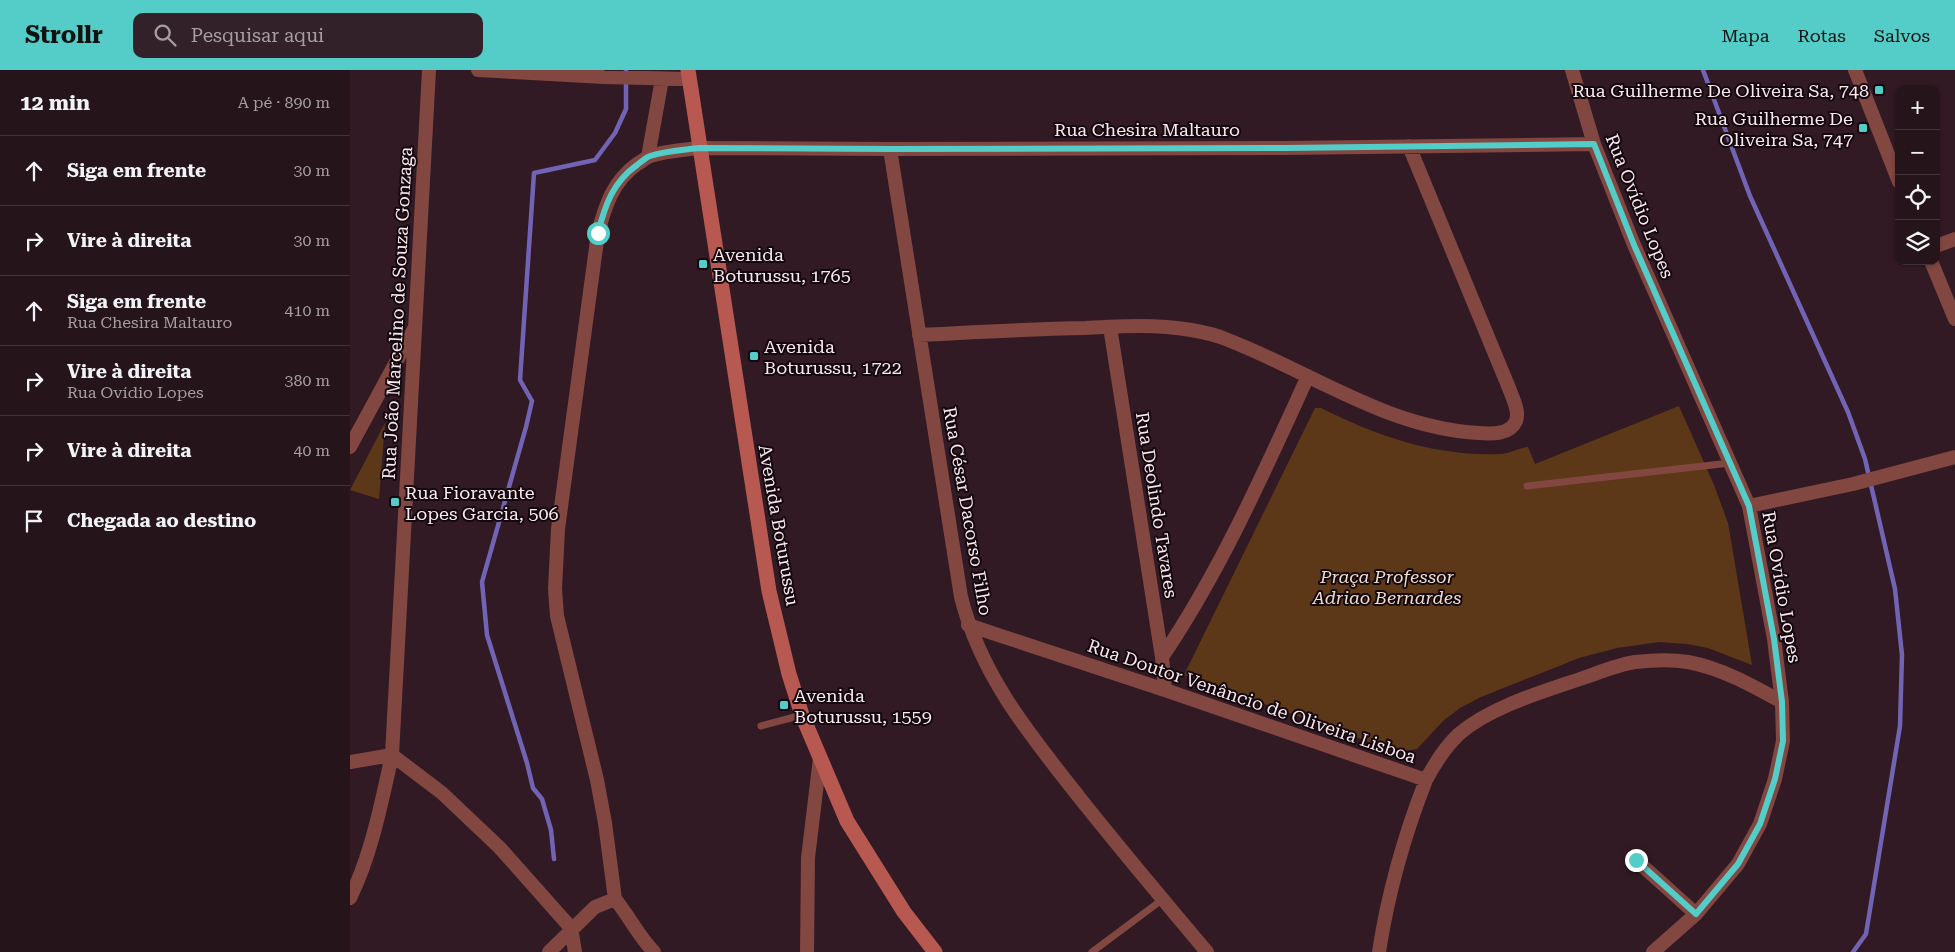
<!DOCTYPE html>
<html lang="pt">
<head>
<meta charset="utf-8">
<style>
  body { margin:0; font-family:"Roboto Serif",serif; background:#322128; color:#f1f3f6 }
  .controls { position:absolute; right:15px; top:15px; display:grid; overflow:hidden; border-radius:10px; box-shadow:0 1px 4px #0004 }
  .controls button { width:45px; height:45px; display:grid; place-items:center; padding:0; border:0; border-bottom:1px solid #42333a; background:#26141b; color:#f1f3f6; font:25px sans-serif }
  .stop { position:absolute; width:15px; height:15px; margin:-11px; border:4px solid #54cdc8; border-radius:50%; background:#fff }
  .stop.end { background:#54cdc8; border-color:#fff; box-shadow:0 1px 5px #0008 }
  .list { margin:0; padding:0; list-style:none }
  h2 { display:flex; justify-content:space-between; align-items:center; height:65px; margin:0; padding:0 20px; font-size:21px }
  h2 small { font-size:16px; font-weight:400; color:#a49ea3 }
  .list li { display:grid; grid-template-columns:32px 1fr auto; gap:15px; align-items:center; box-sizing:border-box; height:70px; padding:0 20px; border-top:1px solid #42333a }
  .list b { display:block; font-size:19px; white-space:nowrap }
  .list p { margin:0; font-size:16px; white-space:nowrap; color:#a49ea3 }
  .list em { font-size:16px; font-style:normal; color:#a49ea3 }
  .icon { flex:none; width:28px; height:28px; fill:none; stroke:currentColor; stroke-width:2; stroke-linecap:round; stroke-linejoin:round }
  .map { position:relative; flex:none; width:1605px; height:882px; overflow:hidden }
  header { display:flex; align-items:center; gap:30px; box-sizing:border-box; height:70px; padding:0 25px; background:#54cdc8; color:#111 }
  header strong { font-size:24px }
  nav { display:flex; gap:28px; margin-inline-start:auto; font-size:18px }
  .search { width:350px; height:45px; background:#322128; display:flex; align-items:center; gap:12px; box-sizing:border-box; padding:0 18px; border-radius:10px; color:#a49ea3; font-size:19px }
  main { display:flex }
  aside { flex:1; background:#26141b }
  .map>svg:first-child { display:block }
  .green { fill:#5d3818 }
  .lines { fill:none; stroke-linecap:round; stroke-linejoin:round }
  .stream { stroke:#7164b5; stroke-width:4.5 }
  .lane { stroke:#824741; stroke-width:7 }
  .street { stroke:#824741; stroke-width:14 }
  .secondary { stroke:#b75950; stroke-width:15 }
  .route { stroke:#54cdc8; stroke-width:6 }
  .poi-dot { fill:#54cdc8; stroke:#13080d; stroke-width:2 }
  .labels { text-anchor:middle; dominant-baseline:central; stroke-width:4; stroke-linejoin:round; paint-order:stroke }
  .poi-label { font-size:18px; fill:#fae8ee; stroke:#13080d; text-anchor:start }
  .street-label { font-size:18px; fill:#fae8ee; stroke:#13080d }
  .park-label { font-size:18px; font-style:italic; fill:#f0dbcc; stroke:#13080d }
</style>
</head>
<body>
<header>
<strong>Strollr</strong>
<div class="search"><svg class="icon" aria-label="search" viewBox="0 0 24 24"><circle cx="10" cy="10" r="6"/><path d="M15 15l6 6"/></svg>Pesquisar aqui</div>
<nav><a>Mapa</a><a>Rotas</a><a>Salvos</a></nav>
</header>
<main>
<aside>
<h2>12 min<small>A pé · 890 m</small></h2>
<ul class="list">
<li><svg class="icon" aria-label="ahead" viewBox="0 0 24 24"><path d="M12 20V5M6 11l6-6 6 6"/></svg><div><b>Siga em frente</b></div><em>30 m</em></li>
<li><svg class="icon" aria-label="right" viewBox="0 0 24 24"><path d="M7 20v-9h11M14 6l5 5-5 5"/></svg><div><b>Vire à direita</b></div><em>30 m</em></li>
<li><svg class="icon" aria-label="ahead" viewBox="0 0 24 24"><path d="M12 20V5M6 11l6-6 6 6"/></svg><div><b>Siga em frente</b><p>Rua Chesira Maltauro</p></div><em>410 m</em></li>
<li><svg class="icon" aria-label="right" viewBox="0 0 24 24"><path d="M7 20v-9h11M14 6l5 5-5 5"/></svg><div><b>Vire à direita</b><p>Rua Ovídio Lopes</p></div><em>380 m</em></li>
<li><svg class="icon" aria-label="right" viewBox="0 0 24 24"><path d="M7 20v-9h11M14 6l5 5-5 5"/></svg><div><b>Vire à direita</b></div><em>40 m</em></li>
<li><svg class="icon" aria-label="arrive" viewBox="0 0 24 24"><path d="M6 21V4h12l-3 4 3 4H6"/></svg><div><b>Chegada ao destino</b></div></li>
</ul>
</aside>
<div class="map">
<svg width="1605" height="882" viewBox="0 0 1605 882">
  <rect width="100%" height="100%" fill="#321a24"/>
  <path class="green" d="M1329 336 1364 415 1378 453 1402 595 1358 578 1337 574 1309 572 1267 578 1229 588 1131 627 1110 638 1094 650 1067 679 1053 681 1033 677 834 605 965 338H971C1029 367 1087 387 1152 384 1161 383 1169 378 1178 377L1185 394Z
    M35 353 29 429 0 420Z"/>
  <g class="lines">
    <path class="stream" d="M1353 0 1400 126 1498 342 1515 389 1545 519 1552 585 1550 656 1516 864 1503 882
      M204 789 201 760 192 729 183 718 177 693 137 565 132 512 176 357 182 331 170 310 184 103 245 90 265 63 276 39V0"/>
    <path class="lane" d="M1177 416 1380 393
      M411 656 452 645
      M742 882 813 829"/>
    <path class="street" d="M128 0 254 7 339 9
      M1222 0 1244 74 1284 175 1399 436 1424 569 1432 632 1433 671 1425 709 1410 754 1388 794 1346 844 1303 882
      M1505 0 1549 112
      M540 79 611 527C631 606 680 665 729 727 771 780 814 831 857 882
      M298 87 312 9
      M1586 176 1605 169
      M1581 191 1605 249
      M760 257 812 587 815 620
      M569 265C624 262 680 259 735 258 770 256 807 254 841 260 853 262 867 265 878 270 961 302 1037 358 1129 363 1141 364 1160 365 1166 351 1170 341 1162 327 1159 318L1059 76
      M0 377 64 259
      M1399 436 1503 414 1605 387
      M618 555 815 620 1076 710C1085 693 1095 677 1109 664 1140 637 1192 622 1230 609 1248 603 1266 595 1285 592 1302 590 1321 589 1338 592 1371 598 1403 616 1432 632
      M812 587C871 500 914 402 958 306
      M42 685 92 723 150 778 221 858 225 882
      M0 692 42 685
      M1286 790 1346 844
      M0 828C21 786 32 731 42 685L79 0
      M265 829 255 753 247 710 207 546 205 519 208 459 248 163C255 136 263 111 287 94 291 92 295 88 300 86 315 81 333 80 349 78L540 79 935 78 1244 74
      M265 829C279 846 289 867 304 882
      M199 882 245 837 265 829
      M457 882 458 788 470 688
      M1029 882C1038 823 1054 766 1076 710"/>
    <path class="secondary" d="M338 0 419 521 439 604 452 645 497 751 554 842 585 882"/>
  </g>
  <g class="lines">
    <path class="route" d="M248 163C255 135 263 112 287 95 291 92 295 88 300 86 315 81 333 80 349 78L540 79 936 78 1244 74 1284 175 1399 436 1424 569 1432 632 1433 671 1425 709 1410 754 1388 794 1346 844 1286 790"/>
  </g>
  <g class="poi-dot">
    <rect x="1524" y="15" width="10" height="10" rx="2.5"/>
    <rect x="1508" y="53" width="10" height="10" rx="2.5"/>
    <rect x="348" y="189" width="10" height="10" rx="2.5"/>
    <rect x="399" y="281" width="10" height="10" rx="2.5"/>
    <rect x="40" y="427" width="10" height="10" rx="2.5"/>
    <rect x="429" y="630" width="10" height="10" rx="2.5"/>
  </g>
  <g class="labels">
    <g class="poi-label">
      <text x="1519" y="20" text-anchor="end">Rua Guilherme De Oliveira Sa, 748</text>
      <text x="1503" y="48" text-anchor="end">Rua Guilherme De<tspan x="1503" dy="21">Oliveira Sa, 747</tspan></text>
      <text x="363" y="184">Avenida<tspan x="363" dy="21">Boturussu, 1765</tspan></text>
      <text x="414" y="276">Avenida<tspan x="414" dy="21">Boturussu, 1722</tspan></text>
      <text x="55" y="422">Rua Fioravante<tspan x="55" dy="21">Lopes Garcia, 506</tspan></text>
      <text x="444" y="625">Avenida<tspan x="444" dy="21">Boturussu, 1559</tspan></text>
    </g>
    <g class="street-label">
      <text x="797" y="59">Rua Chesira Maltauro</text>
      <text transform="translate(1290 136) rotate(68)">Rua Ovídio Lopes</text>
      <text transform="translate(47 243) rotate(-87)">Rua João Marcelino de Souza Gonzaga</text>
      <text transform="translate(807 435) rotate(81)">Rua Deolindo Tavares</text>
      <text transform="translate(618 441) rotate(80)">Rua César Dacorso Filho</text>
      <text transform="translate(429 455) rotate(80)">Avenida Boturussu</text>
      <text transform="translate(1432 517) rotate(80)">Rua Ovídio Lopes</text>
      <text transform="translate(902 631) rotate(19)">Rua Doutor Venâncio de Oliveira Lisboa</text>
    </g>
    <g class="park-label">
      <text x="1037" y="506">Praça Professor<tspan x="1037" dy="21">Adriao Bernardes</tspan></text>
    </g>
  </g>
</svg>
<div class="controls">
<button>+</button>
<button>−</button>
<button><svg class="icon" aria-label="locate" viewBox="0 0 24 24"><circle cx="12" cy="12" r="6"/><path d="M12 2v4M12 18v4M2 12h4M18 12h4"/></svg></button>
<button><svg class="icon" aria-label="layers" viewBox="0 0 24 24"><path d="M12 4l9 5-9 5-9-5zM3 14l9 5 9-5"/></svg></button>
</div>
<div class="stop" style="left:248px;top:163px"></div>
<div class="stop end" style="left:1286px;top:790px"></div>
</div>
</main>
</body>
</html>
